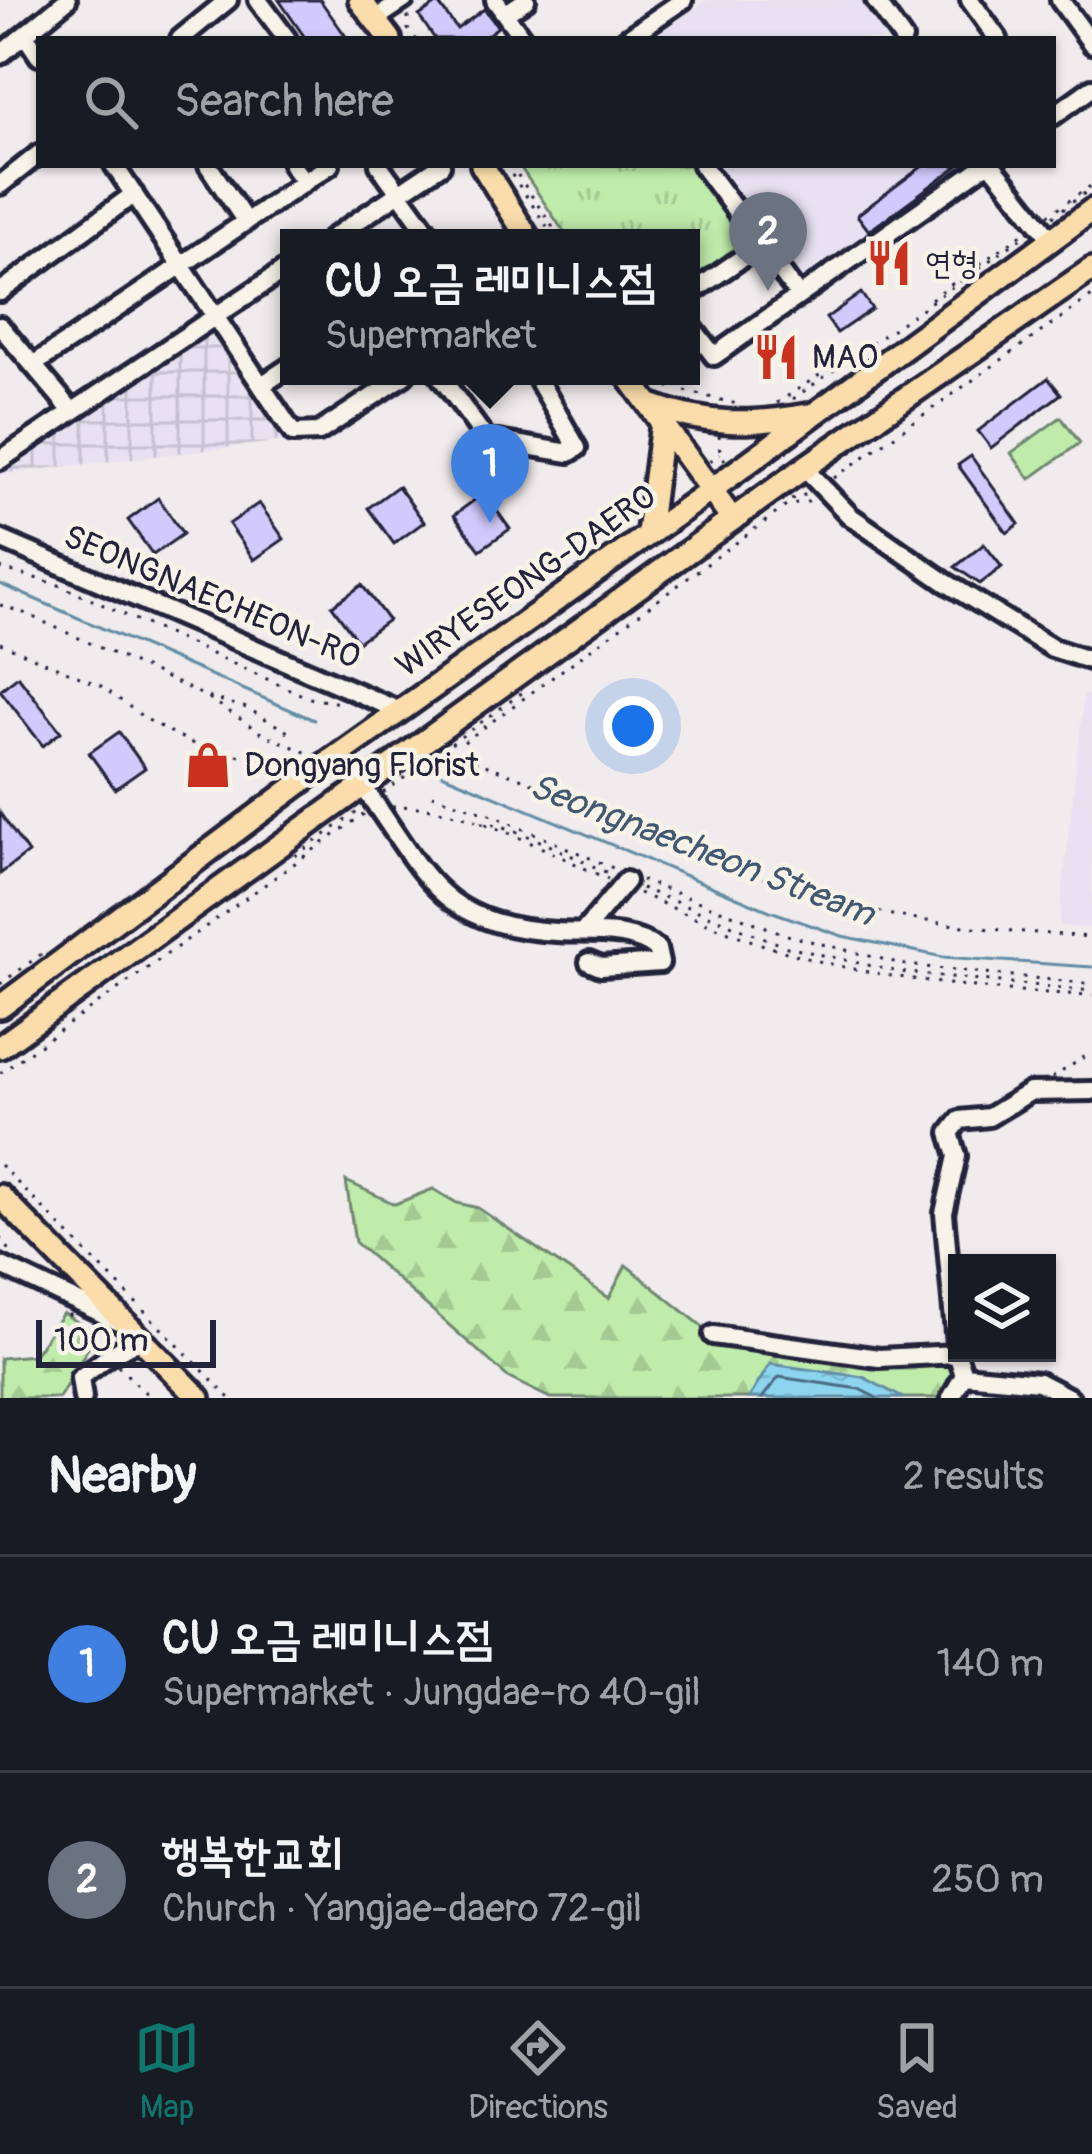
<!DOCTYPE html>
<html lang="en">
<head>
<meta charset="utf-8">
<style>
  body { margin:0; font-family:Pangolin,"Poor Story",sans-serif; background:#20242c; color:#f1f3f6 }
  .controls { position:absolute; right:36px; bottom:36px; display:grid; overflow:hidden; border-radius:0px; box-shadow:0 3px 9px #0004 }
  .controls button { width:108px; height:108px; display:grid; place-items:center; padding:0; border:0; border-bottom:3px solid #363941; background:#171b24; color:#f1f3f6; font:60px sans-serif }
  .scale { position:absolute; left:36px; bottom:30px; width:180px; box-sizing:border-box; padding-left:12px; border:6px solid #22223b; border-top:0; font-size:33px; line-height:42px; white-space:nowrap; color:#22223b; -webkit-text-stroke:9px #f7f3e8; paint-order:stroke }
  .you { position:absolute; left:633px; top:726px; width:42px; height:42px; margin:-30px; border:9px solid #fff; border-radius:50%; background:#1a73e8; box-shadow:0 0 0 18px #1a73e833 }
  .badge { display:grid; place-items:center; width:78px; height:78px; border-radius:50%; background:#0f766e; color:#fff; font-size:39px; font-weight:700 }
  .pin { position:absolute; translate:-50% -99px; filter:drop-shadow(0 3px 6px #0008) }
  .pin::after { content:''; position:absolute; top:63px; width:42px; height:36px; background:inherit; clip-path:polygon(0 0,100% 0,50% 100%) }
  .popup { position:absolute; left:280px; top:229px; width:420px; height:156px; box-sizing:border-box; display:grid; place-content:center; border-radius:0px; background:#171b24; filter:drop-shadow(0 3px 9px #0005); font-size:39px; white-space:nowrap; color:#9ea1a6 }
  .popup b { font-size:45px; color:#f1f3f6 }
  .popup::after { content:''; position:absolute; left:50%; top:100%; margin-left:-24px; border:24px solid transparent; border-top-color:#171b24 }
  .list { margin:0; padding:0; list-style:none }
  h2 { display:flex; justify-content:space-between; align-items:center; height:156px; margin:0; padding:0 48px; font-size:51px }
  h2 small { font-size:39px; font-weight:400; color:#9ea1a6 }
  .list li { display:grid; grid-template-columns:78px 1fr auto; gap:36px; align-items:center; box-sizing:border-box; height:216px; padding:0 48px; border-top:3px solid #363941 }
  .list b { display:block; font-size:45px; white-space:nowrap }
  .list p { margin:0; font-size:39px; white-space:nowrap; color:#9ea1a6 }
  .list em { font-size:39px; font-style:normal; color:#9ea1a6 }
  .icon { flex:none; width:66px; height:66px; fill:none; stroke:currentColor; stroke-width:2; stroke-linecap:round; stroke-linejoin:round }
  .map { position:relative; flex:none; width:1092px; height:1398px; overflow:hidden }
  .search { position:absolute; background:#171b24; box-shadow:0 3px 9px #0004; left:36px; right:36px; top:36px; height:132px; display:flex; align-items:center; gap:30px; box-sizing:border-box; padding:0 42px; border-radius:0px; color:#9ea1a6; font-size:45px }
  .sheet { height:588px; background:#171b24 }
  nav { display:flex; justify-content:space-around; align-items:center; box-sizing:border-box; height:168px; border-top:3px solid #363941; background:#171b24; font-size:33px; color:#9ea1a6 }
  nav a { display:grid; justify-items:center; gap:6px }
  nav .on { color:#0f766e }
  .map>svg:first-child { display:block }
  .built { fill:#e7e1f1 }
  .industrial { fill:url(#industrial-grid) }
  .forest { fill:url(#forest-firs); stroke:#708772; stroke-width:3 }
  .park { fill:url(#park-tufts); stroke:#708772; stroke-width:3 }
  .water { fill:url(#water-ripples); stroke:#628da6; stroke-width:3 }
  .lines { fill:none; stroke-linecap:round; stroke-linejoin:round }
  .shore { stroke:#4d6a83; stroke-width:3 }
  .stream { stroke:#628da6; stroke-width:3 }
  .building { fill:#d2cafc; stroke:#22223b; stroke-width:3 }
  .minor-casing { stroke:#22223b; stroke-width:26 }
  .major-casing { stroke:#22223b; stroke-width:30 }
  .path { stroke:#22223b; stroke-width:3; stroke-dasharray:3 9; stroke-linecap:butt }
  .minor { stroke:#f7f3e8; stroke-width:16 }
  .major { stroke:#faddab; stroke-width:21 }
  .labels { text-anchor:middle; dominant-baseline:central; stroke-width:9; stroke-linejoin:round; paint-order:stroke }
  .poi-label { font-size:33px; fill:#22223b; stroke:#f7f3e8; text-anchor:start }
  .street-label { font-size:33px; fill:#22223b; stroke:#f7f3e8 }
  .water-label { font-size:36px; font-style:italic; fill:#425871; stroke:#f7f3e8 }
</style>
</head>
<body>
<div class="map">
<svg width="1092" height="1398" viewBox="0 0 1092 1398">
  <defs>
    <pattern id="industrial-grid" width="8" height="8" patternUnits="userSpaceOnUse" patternTransform="scale(3)"><rect width="8" height="8" fill="#e7e1f1"/><path d="M0 4h8M4 0v8" fill="none" stroke="#c6c1d0"/></pattern>
    <pattern id="forest-firs" width="22" height="20" patternUnits="userSpaceOnUse" patternTransform="scale(3)"><rect width="22" height="20" fill="#bfecaa"/><path d="M5 1l3.5 6h-7zM16 11l3.5 6h-7z" fill="#a4ca93"/></pattern>
    <pattern id="park-tufts" width="24" height="20" patternUnits="userSpaceOnUse" patternTransform="scale(3)"><rect width="24" height="20" fill="#bfecaa"/><path d="M3 7l-1-3M5 7V3M7 7l1-3M15 17l-1-3M17 17v-4M19 17l1-3" fill="none" stroke="#a4ca93"/></pattern>
    <pattern id="water-ripples" width="26" height="14" patternUnits="userSpaceOnUse" patternTransform="scale(3)"><rect width="26" height="14" fill="#8dd5ee"/><path d="M2 4q2-2 4 0t4 0M15 11q2-2 4 0t4 0" fill="none" stroke="#79b7cd"/></pattern>
  </defs>
  <rect width="100%" height="100%" fill="#f0ebec"/>
  <filter id="ink" filterUnits="userSpaceOnUse"><feTurbulence type="fractalNoise" baseFrequency=".00833" numOctaves="2"/><feDisplacementMap in="SourceGraphic" scale="24" xChannelSelector="R" yChannelSelector="G"/><feConvolveMatrix kernelMatrix="1 2 1 2 8 2 1 2 1" color-interpolation-filters="sRGB"/></filter>
  <g filter="url(#ink)">
    <path class="built" d="M707 0H867L894 39H652Z
      M716 165H969L805 283Z
      M1084 695 1092 696V928L1059 926Z"/>
    <path class="industrial" d="M210 333 283 441 0 474V470Z"/>
    <path class="forest" d="M346 1181 395 1204 433 1189 457 1203 478 1208 609 1298 626 1265 713 1335 879 1358 957 1354 964 1375 951 1398H550L509 1378 355 1242Z
      M63 1313 96 1334 59 1398H0V1358L34 1355Z"/>
    <path class="park" d="M519 165H698L755 244 691 287V238H568Z
      M1061 417 1080 443 1030 479 1011 453Z"/>
    <path class="water" d="M770 1364 863 1377 903 1398H749Z"/>
    <g class="lines">
      <path class="shore" d="M762 1398 779 1377 859 1389 877 1398"/>
      <path class="stream" d="M0 584 314 720
        M442 774 770 911 842 936 943 957 1092 967"/>
    </g>
    <path class="building" d="M279 0H320L345 35 339 39H306Z
      M438 3 457 29 484 9 498 27 482 39H435L419 16Z
      M924 165H959L869 231 857 215Z
      M861 293 872 309 837 333 826 318Z
      M1048 378 1061 394 991 448 978 431Z
      M971 456 1019 524 1007 533 958 465Z
      M398 486 424 522 394 544 368 508Z
      M484 493 510 529 480 550 454 515Z
      M158 498 183 534 153 555 128 520Z
      M259 503 284 539 254 560 229 524Z
      M984 544 1002 567 980 584 955 567Z
      M362 585 388 620 358 642 332 606Z
      M18 676 61 732 43 746 0 690Z
      M119 732 145 768 115 789 89 753Z
      M0 813 28 853 0 874Z"/>
    <g class="lines">
      <defs>
        <path id="minor" d="M258 0 287 39
          M495 0 523 39
          M875 0 903 39
          M970 0 998 39
          M1060 0 1092 44
          M505 14 526 0
          M375 19 404 0
          M25 35 39 56
          M180 39 228 0
          M626 39 683 0
          M0 55 67 0
          M1053 116 1092 88
          M114 165 293 433 319 432 404 376
          M208 165 246 222
          M292 165 304 182
          M379 165 432 238
          M702 165 799 296
          M992 165 1051 239
          M0 185 39 154
          M332 238 441 165
          M0 292 134 194
          M691 293 761 245
          M0 326 72 411
          M691 326 714 356 985 165
          M33 365 330 165
          M440 376 486 439 569 453 577 448 536 376
          M262 385 289 367
          M0 460 289 267
          M804 468 850 516 945 582 1052 648 1092 661
          M0 539 400 711
          M364 788C425 872 436 925 556 932 589 934 629 928 657 949L660 963 601 967 589 962
          M584 931 626 881
          M0 1265 118 1321
          M713 1335 879 1358 957 1354
          M964 1375 1039 1382 1070 1398
          M83 1398 80 1378 109 1356 140 1339
          M951 1398 964 1375 957 1354 944 1213 957 1156 950 1133 960 1120 989 1117 1030 1092 1092 1091"/>
        <path id="major" d="M360 0 390 39
          M482 165 528 238
          M628 376 732 519
          M651 405C707 426 750 425 808 415
          M648 533 662 422
          M0 1007 320 768 711 490 1092 210
          M0 1047 804 468 1092 269
          M0 1196 199 1398"/>
      </defs>
      <use href="#minor" class="minor-casing"/>
      <use href="#major" class="major-casing"/>
      <path class="path" d="M408 16V29L416 39
        M505 165 555 238
        M511 165 560 238
        M1048 215 1092 185
        M1053 216 1092 188
        M931 299 1026 231
        M661 376 674 394
        M667 376 681 390 741 405
        M793 399 1030 232
        M777 403 874 339
        M719 435 720 453 725 460
        M710 461 720 453
        M834 478 1092 296
        M791 499 811 493
        M0 568 59 585 309 698 340 703
        M0 605 24 613 205 696 247 708 295 736
        M0 643 101 686 146 719 195 745 263 761 294 755
        M209 698 261 733 310 754
        M464 742 789 504 816 501
        M463 757C576 796 682 850 795 889 890 923 992 930 1092 937
        M383 793 526 690
        M432 795 490 814 615 869
        M392 807C459 800 547 852 608 879
        M481 823C508 821 582 862 610 874
        M295 856 360 810
        M641 880 790 936 906 965 1092 984
        M641 888 787 947 899 972 1092 991
        M639 893C686 914 733 936 783 951 871 979 999 992 1092 995
        M0 984 47 950
        M0 1073 364 814
        M1052 1078 1092 1052
        M0 1165 230 1398
        M0 1238 13 1254
        M68 1314 99 1346
        M118 1366 151 1398"/>
      <use href="#minor" class="minor"/>
      <use href="#major" class="major"/>
    </g>
  </g>
  <defs>
    <symbol id="restaurant-bare" viewBox="-9 -9 18 18"><path d="M-5-6h1v4h1v-4h1v4h1v-4h1v5L-1.5 .5V6h-2V.5L-5-1ZM5-6V6H3V1.5H1.5Q1.5-4 5-6Z" fill="#c8321e" stroke="#f7f3e8" stroke-width="2.5" paint-order="stroke"/></symbol>
    <symbol id="shop-bare" viewBox="-9 -9 18 18"><path d="M-5-2.5h2.3a2.7 3.5 0 0 1 5.4 0H5L5.5 6h-11ZM-1.5-2.5h3a1.5 2.3 0 0 0-3 0Z" fill="#c8321e" stroke="#f7f3e8" stroke-width="2.5" paint-order="stroke"/></symbol>
  </defs>
  <g fill-rule="evenodd">
    <use href="#restaurant-bare" x="856" y="230" width="66" height="66"/>
    <use href="#restaurant-bare" x="743" y="324" width="66" height="66"/>
    <use href="#shop-bare" x="175" y="732" width="66" height="66"/>
  </g>
  <g class="labels">
    <g class="poi-label">
      <text x="925" y="263">연형</text>
      <text x="812" y="357">MAO</text>
      <text x="244" y="765">Dongyang Florist</text>
    </g>
    <g class="street-label">
      <text transform="translate(526 581) rotate(-35)">WIRYESEONG-DAERO</text>
      <text transform="translate(212 597) rotate(23)">SEONGNAECHEON-RO</text>
    </g>
    <g class="water-label">
      <text transform="translate(702 850) rotate(21)">Seongnaecheon Stream</text>
    </g>
  </g>
</svg>
<div class="controls">
<button><svg class="icon" aria-label="layers" viewBox="0 0 24 24"><path d="M12 4l9 5-9 5-9-5zM3 14l9 5 9-5"/></svg></button>
</div>
<div class="scale">100 m</div>
<div class="you"></div>
<div class="pin badge" style="left:490px;top:523px;background:#3f7fe0">1</div>
<div class="popup"><b>CU 오금 레미니스점</b>Supermarket</div>
<div class="pin badge" style="left:768px;top:291px;background:#6b7280">2</div>
<div class="search"><svg class="icon" aria-label="search" viewBox="0 0 24 24"><circle cx="10" cy="10" r="6"/><path d="M15 15l6 6"/></svg>Search here</div>
</div>
<section class="sheet">
<h2>Nearby<small>2 results</small></h2>
<ul class="list">
<li><span class="badge" style="background:#3f7fe0">1</span><div><b>CU 오금 레미니스점</b><p>Supermarket · Jungdae-ro 40-gil</p></div><em>140 m</em></li>
<li><span class="badge" style="background:#6b7280">2</span><div><b>행복한교회</b><p>Church · Yangjae-daero 72-gil</p></div><em>250 m</em></li>
</ul>
</section>
<nav>
<a class="on"><svg class="icon" aria-label="map" viewBox="0 0 24 24"><path d="M3 6l6-2 6 2 6-2v14l-6 2-6-2-6 2zM9 4v14M15 6v14"/></svg>Map</a>
<a><svg class="icon" aria-label="directions" viewBox="0 0 24 24"><path d="M12 3l9 9-9 9-9-9zM9 14v-3h6M13 9l2 2-2 2"/></svg>Directions</a>
<a><svg class="icon" aria-label="saved" viewBox="0 0 24 24"><path d="M7 4h10v16l-5-4-5 4z"/></svg>Saved</a>
</nav>
</body>
</html>
